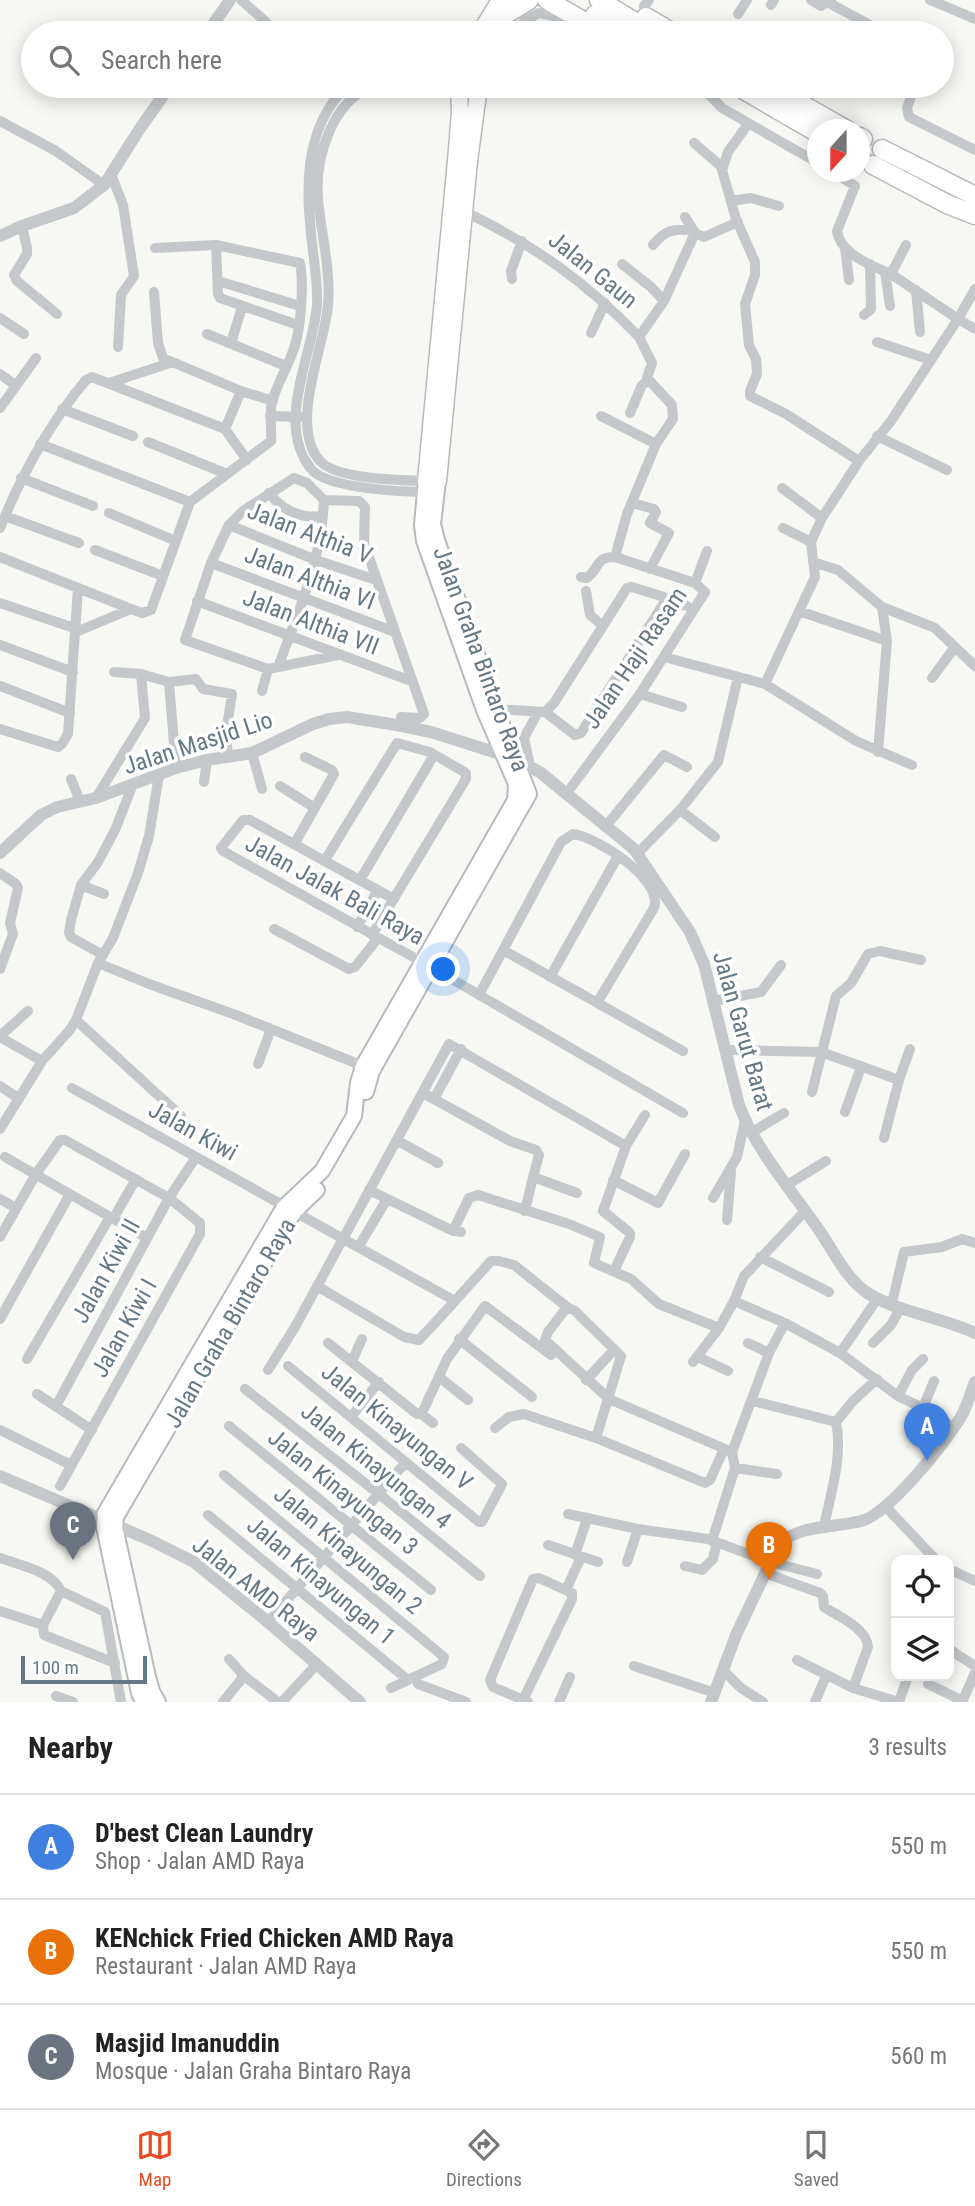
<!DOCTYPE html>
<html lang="en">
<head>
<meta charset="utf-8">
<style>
  body { margin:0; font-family:"Roboto Condensed",sans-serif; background:#f2f2f2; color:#222 }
  .controls { position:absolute; right:21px; bottom:21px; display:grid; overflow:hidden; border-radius:14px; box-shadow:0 4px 18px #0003 }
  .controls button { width:63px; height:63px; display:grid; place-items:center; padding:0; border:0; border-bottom:2px solid #e0e0e0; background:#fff; color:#222; font:35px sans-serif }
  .compass { position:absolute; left:807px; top:119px; width:63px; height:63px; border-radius:50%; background:#fff; box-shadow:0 4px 18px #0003; rotate:201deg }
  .scale { position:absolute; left:21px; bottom:18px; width:126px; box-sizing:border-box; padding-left:7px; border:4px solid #657885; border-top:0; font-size:19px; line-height:24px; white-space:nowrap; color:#657885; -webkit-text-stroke:5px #fff; paint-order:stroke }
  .you { position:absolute; left:444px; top:970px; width:24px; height:24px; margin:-18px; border:5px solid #fff; border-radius:50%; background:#1a73e8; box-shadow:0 0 0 10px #1a73e833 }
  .badge { display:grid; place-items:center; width:46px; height:46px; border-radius:50%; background:#e74b24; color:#fff; font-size:23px; font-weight:700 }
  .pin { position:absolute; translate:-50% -58px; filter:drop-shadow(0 2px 4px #0008) }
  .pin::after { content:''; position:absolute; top:37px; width:24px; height:21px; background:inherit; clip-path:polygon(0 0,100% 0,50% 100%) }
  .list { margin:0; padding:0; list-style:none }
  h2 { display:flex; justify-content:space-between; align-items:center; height:91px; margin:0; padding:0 28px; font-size:30px }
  h2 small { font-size:23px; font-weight:400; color:#767676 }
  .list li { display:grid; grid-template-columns:46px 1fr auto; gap:21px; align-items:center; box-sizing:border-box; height:105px; padding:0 28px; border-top:2px solid #e0e0e0 }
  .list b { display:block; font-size:26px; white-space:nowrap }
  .list p { margin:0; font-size:23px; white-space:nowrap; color:#767676 }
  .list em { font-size:23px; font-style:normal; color:#767676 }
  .icon { flex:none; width:38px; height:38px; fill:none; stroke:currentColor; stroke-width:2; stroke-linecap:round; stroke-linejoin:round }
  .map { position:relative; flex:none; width:975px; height:1702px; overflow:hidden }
  .search { position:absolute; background:#fff; box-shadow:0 4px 18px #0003; left:21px; right:21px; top:21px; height:77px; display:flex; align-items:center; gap:18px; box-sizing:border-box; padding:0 24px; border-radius:38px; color:#767676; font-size:26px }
  .sheet { height:406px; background:#fff }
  nav { display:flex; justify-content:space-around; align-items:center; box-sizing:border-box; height:98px; border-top:2px solid #e0e0e0; background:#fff; font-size:19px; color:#767676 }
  nav a { display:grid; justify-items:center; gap:4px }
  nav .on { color:#e74b24 }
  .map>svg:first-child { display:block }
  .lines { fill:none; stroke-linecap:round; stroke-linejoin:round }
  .motorway-tunnel { stroke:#d2d7d8; stroke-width:18; stroke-dasharray:18 9; stroke-linecap:butt }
  .secondary-casing { stroke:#b4babe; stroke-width:18 }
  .primary-casing { stroke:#b5babd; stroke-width:19 }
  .motorway-casing { stroke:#b7babd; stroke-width:21 }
  .minor { stroke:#c4c8cb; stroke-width:10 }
  .tertiary { stroke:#c4c8cb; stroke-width:12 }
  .secondary { stroke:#fff; stroke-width:14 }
  .primary { stroke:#fff; stroke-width:16 }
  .motorway { stroke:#fff; stroke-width:18 }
  .labels { text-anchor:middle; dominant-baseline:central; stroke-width:7; stroke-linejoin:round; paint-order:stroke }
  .street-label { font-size:24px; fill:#657885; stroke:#fff }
</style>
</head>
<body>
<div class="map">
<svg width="975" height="1702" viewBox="0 0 975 1702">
  <rect width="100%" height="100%" fill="#f7f7f3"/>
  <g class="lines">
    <path class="motorway-tunnel" d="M860 158 873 165"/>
    <defs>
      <path id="secondary" d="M366 1092 372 1071 529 794 496 709 437 540 433 524 438 481
        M143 1702 139 1693 104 1527 105 1513 284 1207 322 1171 354 1116 358 1083 363 1066 515 800 516 784 484 710 424 541 422 525 426 481
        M158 1702 152 1691 148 1677 115 1527 116 1517 294 1212 317 1190"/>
      <path id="primary" d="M480 33 500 0
        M495 33 512 0
        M426 481 456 161 460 112 459 86
        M438 481 469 161 479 86"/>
      <path id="motorway" d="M547 0 604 33
        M599 0 653 33
        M595 15 627 33
        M503 16 529 0
        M646 17 673 33
        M737 86 818 133
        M770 86 847 130
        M860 137 863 139
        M882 149 975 196
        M873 165 947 204 975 215"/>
    </defs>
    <use href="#secondary" class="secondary-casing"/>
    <use href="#primary" class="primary-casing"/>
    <use href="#motorway" class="motorway-casing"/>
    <path class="minor" d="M241 0 266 22
      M811 0 821 6 831 0
      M930 0 975 19
      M829 3 885 33
      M771 5 774 0
      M644 6 649 0
      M738 14 747 0
      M516 33 524 21 539 13 556 17 582 33
      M347 86C301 130 306 194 313 252 315 269 318 287 317 305 313 355 274 425 312 470 329 489 405 492 431 492
      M373 86C332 101 315 157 318 198 321 233 331 270 328 305 325 346 288 425 320 461 337 480 403 480 429 481
      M701 86 722 108 818 163
      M915 86 907 108 909 117 975 150
      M0 121 56 151 104 185
      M748 124 728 152 722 170 736 219 755 262V275L745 304 749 345 756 359 757 374 750 391V396L786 414 859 461
      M694 143 723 168
      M833 172 855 186 837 231C840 254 872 266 891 274L906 245
      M111 174 123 205 134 276 121 295 118 347
      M731 201 751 198 779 206
      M466 212C536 247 584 280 639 337L664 301 651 287 622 264
      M685 217 695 233 704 237 738 222
      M22 226 27 248V254L14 275 17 281 57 314
      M653 245C666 229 673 229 693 230
      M155 248 216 245
      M845 248 849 280
      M885 272 890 306
      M512 279 511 271 522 241
      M218 281 300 306
      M975 289 958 319 975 329
      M916 290 920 332
      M154 292 158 343 163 358 241 391 273 401
      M664 301 695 233
      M864 315 871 309 870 264
      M0 318 24 334
      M591 333 605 303
      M207 334 286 366
      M877 342 931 360
      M231 343 242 307
      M0 374 15 385
      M109 383 170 363
      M241 391 225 429 247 460
      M0 408 36 358
      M62 409 133 436
      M630 413 642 385 649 380
      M270 416 300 417
      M601 416 656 444
      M877 436 947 470
      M148 442 227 474
      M40 444 190 502
      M21 478 93 506
      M782 488 822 518
      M269 493C283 511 301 519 323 516
      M324 500 359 501 365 507 364 543 424 714 420 718 401 717
      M632 503 654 509 656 512 650 523 669 533 650 569
      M109 513 176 541
      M5 516 79 543
      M229 525 316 560 376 580
      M0 528C22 474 48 425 86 380L92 377 225 429
      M783 528 811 542
      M95 550 163 576
      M0 557 131 609 142 613 151 610 190 502 271 441C272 428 269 415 272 402 277 384 287 368 293 351 301 332 304 283 300 263L216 245 218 294 220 298 298 325
      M615 557 627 514 656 444 673 419 672 405 647 378 652 363 639 337
      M813 562 838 570 882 607 935 628 975 666
      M211 563 395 632
      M695 583 707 551
      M586 591 590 615 603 626
      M664 600 687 606
      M197 601 411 681
      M0 603 77 629
      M799 611 887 641
      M76 632 131 609
      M0 645 73 672
      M664 657 765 684 815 577 811 542 822 518 859 461 891 421 958 319 891 274
      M278 667C298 613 322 559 324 500L307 483 294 478 243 511 229 525 211 563 185 640 268 669 338 655
      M141 674 169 682 196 679 203 689 232 694 226 733 228 757
      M932 678 955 647
      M169 682 176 768
      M765 684 856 741 912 765
      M0 686 70 713
      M262 691 268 669
      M640 694 682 707
      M493 709 545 712 554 703 627 588 632 587 664 597V603L581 733 575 735 545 712
      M0 729 58 747 62 744 68 734 78 588
      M878 752 887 641 882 607
      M252 753 262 789
      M529 761 524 738 538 712
      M71 779 80 801
      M204 782 207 760
      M280 786 315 808
      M567 793 640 694 705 592 695 583 615 557C595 557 600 568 587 578L581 577
      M96 798 145 718 141 674 114 672
      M680 810 715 837
      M606 826 664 755 687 767
      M295 843 334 774 332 770 305 757
      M637 854 680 810 718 762 738 677
      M325 860 397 743 430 752 466 773V779L372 935
      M0 873 16 884 18 888 10 923 13 934 0 969
      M360 880 434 755
      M81 885 104 894
      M394 899 250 820H243L221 848 223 851 431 967 683 1113
      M357 927 378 890
      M274 929 349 969 355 967 378 938
      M503 950 683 1051
      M103 955 71 937 69 933 71 920 81 885 98 862 115 830 133 784
      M98 963 149 984 236 1015 363 1066
      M550 977 618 856
      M479 995 561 842 573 834C597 837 664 880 654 908L597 1003
      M714 1001 761 992 781 965
      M76 1020 98 963 113 938 138 873 149 836 159 775
      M0 1036 28 1011
      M0 1037 42 1061
      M726 1050 821 1052 899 1080
      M258 1064 271 1029
      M0 1086 18 1098
      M72 1088 455 1301 419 1340 404 1337 317 1286
      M812 1092 836 996 851 983 868 954 880 951 921 960
      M423 1093 510 1141 536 1150 539 1155 533 1177 577 1193
      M434 1099 461 1049
      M845 1112 861 1067
      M0 1129 42 1061 69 1031 76 1020 181 1116
      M752 1132 784 1113
      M884 1138 899 1080 910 1049
      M398 1141 438 1163
      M5 1157 147 1238
      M613 1180 658 1203 685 1154
      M787 1185 826 1161
      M369 1190 451 1230 461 1232
      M713 1198 737 1157 745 1120
      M0 1199 16 1208
      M525 1211 533 1177
      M113 1219 136 1179
      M727 1220 731 1172
      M453 1231 469 1198 478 1195 569 1224 600 1237 594 1263 631 1279 659 1304 719 1328
      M0 1237 36 1174 60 1140H65L169 1198 200 1223V1234L60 1486
      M359 1246 387 1199
      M760 1257 829 1292
      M614 1271 630 1237V1233L603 1211 626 1146 645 1115
      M455 1301 491 1261H499L514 1265 567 1307 575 1311 621 1356 596 1438 524 1414 509 1417 495 1428
      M734 1301 785 1323 840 1353 898 1396 923 1408 953 1427
      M892 1303 904 1252 942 1247 962 1239 975 1243
      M567 1307 548 1332 545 1340 609 1399 732 1452
      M0 1319 70 1194
      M459 1339 532 1397
      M328 1343 417 1414 422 1413 447 1359 485 1306 551 1355
      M748 1343 769 1353
      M873 1343 891 1325 901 1307
      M840 1353 878 1298
      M698 1357 728 1371
      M27 1359 110 1217
      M352 1361 362 1339
      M693 1362 719 1328 734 1301 744 1276 805 1211
      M288 1366 479 1522H482L502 1484 461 1448
      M268 1370 295 1327 449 1044 626 1146
      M439 1377 468 1400
      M586 1380 614 1350
      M245 1389 379 1494 480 1576
      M37 1394 92 1430
      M898 1396 912 1370 923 1359
      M753 1401 836 1422
      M56 1406 169 1198 196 1157
      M923 1408 934 1381
      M420 1413 433 1423
      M351 1417 379 1382
      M836 1422 853 1401 877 1379
      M229 1426 431 1590
      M0 1430 71 1465
      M596 1438 705 1483 710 1480 724 1449
      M735 1468 777 1474
      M224 1475 444 1657 442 1664 391 1688
      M885 1506 936 1560
      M568 1514 638 1529 708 1539 770 1562 817 1574
      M208 1515 408 1680
      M824 1526C831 1493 843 1455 836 1422
      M712 1541 735 1468 732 1452 769 1353 785 1323
      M548 1545 598 1562
      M575 1555 587 1519
      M0 1558C19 1565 52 1571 61 1591L43 1625 44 1635 115 1663
      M627 1562 638 1529
      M685 1566 702 1570 713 1559 717 1542
      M949 1569 975 1581
      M765 1573 820 1593 823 1596 824 1607C839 1617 867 1628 868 1647L853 1688
      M566 1590 581 1557
      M61 1591 105 1612 121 1702
      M0 1611 43 1625
      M268 1622 406 1462
      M949 1649 975 1666
      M797 1660 853 1688 899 1702
      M634 1666 715 1693
      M724 1671 741 1688 763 1702
      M244 1676 278 1702
      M418 1684 466 1702
      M928 1684 963 1701
      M56 1696 73 1702
      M523 1700 572 1599V1593L539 1578 533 1579 490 1680 493 1687 528 1702
      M223 1702 244 1676 229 1659
      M282 1702 317 1664
      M559 1702 570 1677
      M815 1702 826 1676
      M899 1702 908 1676
      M962 1702 975 1673"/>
    <path class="tertiary" d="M207 33 230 0
      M0 236 22 226 74 208 104 185 139 130 170 86
      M0 853 41 815 57 807 96 798 176 768 207 760 252 753 313 724 329 719 347 717 397 725 431 732 516 759 541 773 634 849 690 932 704 964 739 1105C755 1148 790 1189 817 1227 832 1248 846 1280 869 1294 901 1313 941 1317 975 1333
      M0 1476 150 1540 194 1562 268 1622 360 1702
      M711 1702 736 1635 779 1544C801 1524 834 1528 861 1521 888 1515 950 1438 963 1413 968 1403 971 1392 975 1382"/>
    <use href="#secondary" class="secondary"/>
    <use href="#primary" class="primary"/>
    <use href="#motorway" class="motorway"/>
  </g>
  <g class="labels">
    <g class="street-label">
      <text transform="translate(593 270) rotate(39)">Jalan Gaun</text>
      <text transform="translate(310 533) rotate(21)">Jalan Althia V</text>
      <text transform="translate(310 578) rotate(21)">Jalan Althia VI</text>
      <text transform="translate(311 622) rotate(21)">Jalan Althia VII</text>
      <text transform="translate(635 658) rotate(-56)">Jalan Haji Rasam</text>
      <text transform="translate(481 659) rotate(70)">Jalan Graha Bintaro Raya</text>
      <text transform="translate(198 743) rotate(-18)">Jalan Masjid Lio</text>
      <text transform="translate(335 890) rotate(29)">Jalan Jalak Bali Raya</text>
      <text transform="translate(743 1031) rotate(74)">Jalan Garut Barat</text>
      <text transform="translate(193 1131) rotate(29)">Jalan Kiwi</text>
      <text transform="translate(106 1271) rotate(-61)">Jalan Kiwi II</text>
      <text transform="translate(230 1323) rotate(-60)">Jalan Graha Bintaro Raya</text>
      <text transform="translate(124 1328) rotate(-61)">Jalan Kiwi I</text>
      <text transform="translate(397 1427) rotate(39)">Jalan Kinayungan V</text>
      <text transform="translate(376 1466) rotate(39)">Jalan Kinayungan 4</text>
      <text transform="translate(343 1492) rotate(39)">Jalan Kinayungan 3</text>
      <text transform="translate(348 1550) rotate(40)">Jalan Kinayungan 2</text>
      <text transform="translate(321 1581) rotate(40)">Jalan Kinayungan 1</text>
      <text transform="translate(256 1589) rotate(38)">Jalan AMD Raya</text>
    </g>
  </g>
</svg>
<div class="controls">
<button><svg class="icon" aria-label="locate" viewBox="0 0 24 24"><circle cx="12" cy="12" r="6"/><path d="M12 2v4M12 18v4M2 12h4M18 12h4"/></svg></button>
<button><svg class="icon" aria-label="layers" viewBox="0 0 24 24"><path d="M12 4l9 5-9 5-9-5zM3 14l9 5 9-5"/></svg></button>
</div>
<svg class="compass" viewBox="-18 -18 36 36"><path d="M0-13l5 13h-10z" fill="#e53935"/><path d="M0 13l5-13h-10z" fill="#767676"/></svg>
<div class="scale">100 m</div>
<div class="you"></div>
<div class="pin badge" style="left:927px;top:1461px;background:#3f7fe0">A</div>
<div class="pin badge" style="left:769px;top:1580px;background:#e8710a">B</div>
<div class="pin badge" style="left:73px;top:1560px;background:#6b7280">C</div>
<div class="search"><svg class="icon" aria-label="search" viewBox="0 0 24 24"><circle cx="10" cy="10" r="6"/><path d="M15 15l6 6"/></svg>Search here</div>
</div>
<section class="sheet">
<h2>Nearby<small>3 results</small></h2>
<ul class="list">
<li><span class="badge" style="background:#3f7fe0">A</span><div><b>D'best Clean Laundry</b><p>Shop · Jalan AMD Raya</p></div><em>550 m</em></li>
<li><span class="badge" style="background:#e8710a">B</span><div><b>KENchick Fried Chicken AMD Raya</b><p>Restaurant · Jalan AMD Raya</p></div><em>550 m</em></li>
<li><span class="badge" style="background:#6b7280">C</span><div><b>Masjid Imanuddin</b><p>Mosque · Jalan Graha Bintaro Raya</p></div><em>560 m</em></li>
</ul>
</section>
<nav>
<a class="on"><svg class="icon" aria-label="map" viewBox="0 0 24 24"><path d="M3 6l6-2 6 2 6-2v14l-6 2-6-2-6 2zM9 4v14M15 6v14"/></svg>Map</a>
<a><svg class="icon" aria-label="directions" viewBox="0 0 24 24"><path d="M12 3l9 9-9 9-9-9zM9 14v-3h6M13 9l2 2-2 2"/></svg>Directions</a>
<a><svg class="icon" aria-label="saved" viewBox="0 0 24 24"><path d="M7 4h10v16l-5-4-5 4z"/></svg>Saved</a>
</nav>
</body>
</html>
